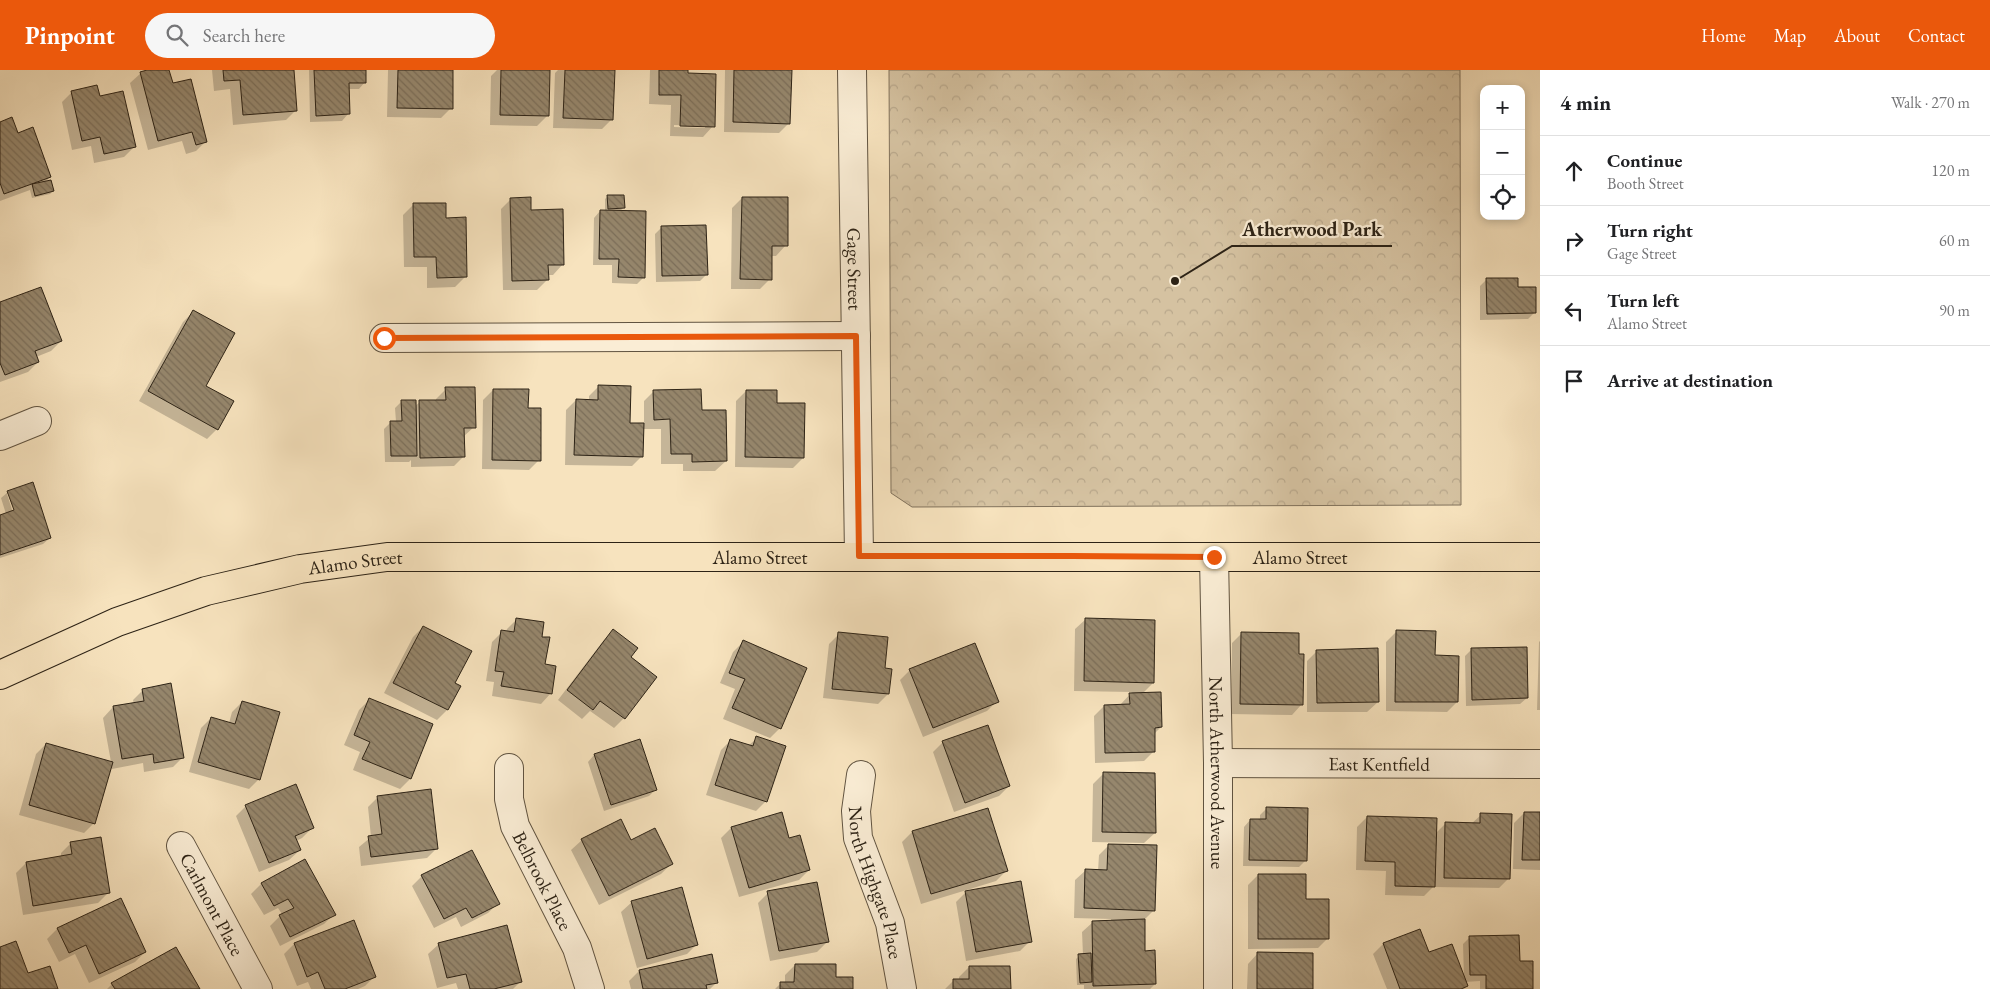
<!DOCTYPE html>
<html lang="en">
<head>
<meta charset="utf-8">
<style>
  body { margin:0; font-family:"EB Garamond",serif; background:#f6f6f6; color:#202124 }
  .controls { position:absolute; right:15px; top:15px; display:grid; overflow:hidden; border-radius:10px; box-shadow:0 2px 8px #0003 }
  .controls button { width:45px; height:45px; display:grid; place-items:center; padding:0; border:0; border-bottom:1px solid #e0e0e0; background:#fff; color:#202124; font:25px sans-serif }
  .stop { position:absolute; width:15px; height:15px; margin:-11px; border:4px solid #ea580c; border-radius:50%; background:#fff }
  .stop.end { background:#ea580c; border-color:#fff; box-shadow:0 1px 5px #0008 }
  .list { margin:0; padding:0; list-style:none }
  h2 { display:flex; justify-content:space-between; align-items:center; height:65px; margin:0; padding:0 20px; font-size:21px }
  h2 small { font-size:16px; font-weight:400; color:#757577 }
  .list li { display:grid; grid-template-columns:32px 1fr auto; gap:15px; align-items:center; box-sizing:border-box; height:70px; padding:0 20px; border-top:1px solid #e0e0e0 }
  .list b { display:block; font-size:19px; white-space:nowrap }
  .list p { margin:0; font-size:16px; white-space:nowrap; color:#757577 }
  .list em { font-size:16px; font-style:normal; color:#757577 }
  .icon { flex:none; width:28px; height:28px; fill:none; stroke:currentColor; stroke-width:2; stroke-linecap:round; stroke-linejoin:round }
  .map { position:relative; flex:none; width:1540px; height:919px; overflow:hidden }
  header { display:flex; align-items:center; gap:30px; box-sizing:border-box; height:70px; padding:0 25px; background:#ea580c; color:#fff }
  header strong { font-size:24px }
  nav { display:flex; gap:28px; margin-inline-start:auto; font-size:18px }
  .search { width:350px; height:45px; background:#f6f6f6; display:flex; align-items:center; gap:12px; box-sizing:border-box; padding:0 18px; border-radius:28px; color:#757577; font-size:19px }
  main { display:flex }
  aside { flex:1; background:#fff }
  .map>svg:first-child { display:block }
  .park { fill:url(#park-crowns); stroke:#81725c }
  .shadow { fill:#0003; fill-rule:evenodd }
  .building { fill:url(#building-back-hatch); stroke:#2d2316 }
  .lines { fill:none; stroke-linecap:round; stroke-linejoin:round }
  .minor-casing { stroke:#605340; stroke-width:30 }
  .major-casing { stroke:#2d2316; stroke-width:30 }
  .minor { stroke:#faedd5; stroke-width:28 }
  .major { stroke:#f7e3be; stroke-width:28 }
  .route { stroke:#ea580c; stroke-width:6 }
  .labels { text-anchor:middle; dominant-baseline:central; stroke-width:4.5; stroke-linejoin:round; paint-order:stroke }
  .street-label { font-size:19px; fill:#2d2316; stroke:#faedd5 }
  .leader { fill:none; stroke:#2d2316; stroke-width:2 }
  .callout-dot { fill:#2d2316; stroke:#faedd5; stroke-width:2 }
  .callout-label { font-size:20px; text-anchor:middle; font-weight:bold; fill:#2d2316; stroke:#faedd5; stroke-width:4.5; stroke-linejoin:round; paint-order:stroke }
</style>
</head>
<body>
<header>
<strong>Pinpoint</strong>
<div class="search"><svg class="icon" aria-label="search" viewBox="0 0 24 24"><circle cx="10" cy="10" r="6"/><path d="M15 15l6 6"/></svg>Search here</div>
<nav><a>Home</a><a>Map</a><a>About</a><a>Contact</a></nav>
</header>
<main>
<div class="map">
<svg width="1540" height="919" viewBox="0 0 1540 919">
  <defs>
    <pattern id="park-crowns" width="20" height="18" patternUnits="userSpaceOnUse" patternTransform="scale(1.25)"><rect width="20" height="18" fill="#d5c2a1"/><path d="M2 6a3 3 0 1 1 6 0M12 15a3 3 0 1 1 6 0" fill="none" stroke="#b7a68a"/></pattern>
    <pattern id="building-back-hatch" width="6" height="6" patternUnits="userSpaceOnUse" patternTransform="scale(1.25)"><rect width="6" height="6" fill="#96876d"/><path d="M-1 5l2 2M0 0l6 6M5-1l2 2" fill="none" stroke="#7b6e59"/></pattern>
  </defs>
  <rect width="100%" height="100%" fill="#f7e3be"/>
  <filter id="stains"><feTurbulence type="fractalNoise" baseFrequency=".004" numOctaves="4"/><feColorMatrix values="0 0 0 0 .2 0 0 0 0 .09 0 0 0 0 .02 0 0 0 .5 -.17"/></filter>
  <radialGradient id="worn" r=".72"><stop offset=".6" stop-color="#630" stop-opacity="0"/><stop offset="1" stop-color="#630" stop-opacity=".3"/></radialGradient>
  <path class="park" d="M889 0H1460L1461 435 912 437 891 423Z"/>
  <path class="shadow" d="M152 0H168L172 15 206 71 196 81 186 84 182 71 148 80 130 13 141 3Z
    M212 0H293L296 40 286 50 233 55 230 19 214 21Z
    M309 0H365V12L359 19H348V44L342 51 310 52Z
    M388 0H452L451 38 441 48 387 47Z
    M497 0H548L547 46 537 56 490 55 491 6Z
    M558 0H614L612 49 602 59 553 58 555 3Z
    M650 0H687V4L713 56 703 67 670 66 671 35 649 34ZM674 55 705 56V58L674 57Z
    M725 0H790L789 53 779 63 724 62Z
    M72 22 99 28 134 77 124 87 94 93 91 76 72 80 62 32Z
    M0 53 50 107 44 113 53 121 50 124 32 128 30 120 0 131Z
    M608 126 623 138 620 141 643 208 637 214 612 213V195H593L594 148 600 141H605V129Z
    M742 128 786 175 776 186H771L770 209 760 219H731L732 138Z
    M511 129 530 141 563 194 553 205H547V210L537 220H503L501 139Z
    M413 135 445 149 465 207 455 217 427 218V197H404L403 145Z
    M662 157 706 205 700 211 656 212 655 164Z
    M1486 210 1517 218 1535 242 1528 249 1480 250V216Z
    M0 233 61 271 51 281 36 287 38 292 28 302 0 312Z
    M193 242 204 316 217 359 207 369 139 331 183 252Z
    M599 316 629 354H644V331L654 321 700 341 726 391 715 401H683V394H661V359H642V386L632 396 565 395 566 340 576 330 589 331V326Z
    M446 319 474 357 463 367 464 386 454 396 411 397V390L409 392H385L384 359 391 352H396L395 338 402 331 414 337 420 332 436 331V329Z
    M493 320 527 339 539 390 529 400 482 399 483 330Z
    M746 321 776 334 803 388 793 398 735 397 736 331Z
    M8 422 50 468 43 474 0 488V446L6 444 1 428ZM7 424H10L17 446H14Z
    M517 549 540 568 551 623 541 634 492 626 494 612 486 611 492 572 502 562H506L507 559Z
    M1086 549 1153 613 1142 624 1161 657 1154 664V681L1144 691 1095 693 1094 646 1104 636 1120 635 1132 622 1074 621 1075 559Z
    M423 557 453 614 459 617 447 640 437 650 384 623 413 567Z
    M613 561 629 587 655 607 624 648 614 658 590 641 582 649 558 630 603 571Z
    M1396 562 1434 586 1457 632 1447 642 1386 641V572Z
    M1242 563 1298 586 1302 634 1292 645 1231 644 1232 573Z
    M839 564 883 599 888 624 878 634 823 628 829 574Z
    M1540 571V640H1537L1539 572Z
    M743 572 780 658 770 668 723 649 735 619 720 613 733 582Z
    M1472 579 1527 628 1520 634 1466 636 1465 586Z
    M1317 581 1378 632 1367 642H1307V591Z
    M910 600 997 631 987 641 923 667 900 610Z
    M143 620 183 687 173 697 144 702 143 693 112 699 111 693 94 753 84 763 19 745 36 684 46 674 111 692 103 648 113 637 134 634 133 630Z
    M369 630 410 709 400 719 353 700 360 682 344 675 359 640Z
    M242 632 259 709 249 719 189 702 201 658 211 648 229 653 232 642Z
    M757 668 766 731 756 741 706 725 721 680 731 670 748 676Z
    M943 672 1009 716 999 726 954 742 933 682Z
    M594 685 656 719 649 726 604 741 588 692Z
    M1103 704 1155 763 1144 773 1092 772 1093 714Z
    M378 727 437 778 427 788 361 796 359 777 371 767 368 737Z
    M246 736 312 758 302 768 296 771 300 780 289 790 259 802 236 746Z
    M1267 738 1305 791 1299 797 1243 796 1244 757 1250 750H1260V745Z
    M1524 743H1540V800L1513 799 1514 753Z
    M1481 745 1509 808 1499 818 1433 817 1424 826 1385 825 1386 801 1356 800 1357 757 1367 747 1435 764 1445 754H1471Z
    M731 758 789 769 809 800 799 810 739 827 721 768Z
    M912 762 1006 801 996 811 921 834 902 772Z
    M582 770 630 771 671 794 661 804 599 835 571 780Z
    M71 773 108 823 98 833 23 845 16 803 26 793 61 787V783Z
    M1109 775 1154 840 1143 851 1144 882 1155 914 1150 919H1084V915H1077L1076 889 1079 886 1083 885 1082 862 1093 852 1111 851V849L1074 848 1075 810 1086 800 1098 801 1099 785Z
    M1258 805 1304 830 1328 868 1318 878 1248 879V815Z
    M422 806 498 833 488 843 461 857 456 847 434 858 412 816Z
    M261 814 334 844 324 854 280 876 270 856 282 844 278 838 264 845 251 824Z
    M966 822 1030 871 1020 881 966 891 956 832Z
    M768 823 827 872 817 882 770 891 758 833Z
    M120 829 145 882 135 892 89 913 75 884 59 892 47 869 57 859Z
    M632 832 697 874 687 884 637 898 621 842Z
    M353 852 375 906 365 916 358 919H311L308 912 297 916 284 884 294 874Z
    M1470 867 1518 892 1532 919H1480V911L1465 912 1467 916 1464 919H1387L1373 884 1383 874 1428 884 1464 907 1463 874Z
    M439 874 520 912 513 919H458L456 913 437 918 428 884Z
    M1258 883 1311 919H1247L1248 894Z
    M711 885 717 912 710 919H631L629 911 639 901Z
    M795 895 835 908 851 919H775L781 913H785V905Z
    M969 897 1009 919H945L954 910H959V907Z
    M112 914 199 919H107Z"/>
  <path class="building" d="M147 0H169L173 13 191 9 207 72 196 75 192 62 158 71 140 2Z
    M223 0H294L297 41 243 45 240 10 224 11Z
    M314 0H366V13H349L350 44 316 46Z
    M398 0H453V39L397 38Z
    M501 0H550L549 46 500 45Z
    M565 0H615L613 50 563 48Z
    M659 0H688V3L716 4 715 57 680 56 681 25H659Z
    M734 0H792L790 54 733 52Z
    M97 15 100 26 123 21 136 77 104 84 100 67 82 71 71 21Z
    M12 47 18 63 33 57 51 107 4 124 0 113V52Z
    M51 110 54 121 35 126 32 114Z
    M607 125H624L625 138 608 139Z
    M531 127V140L563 139 564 195H548L549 210 512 211 510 128Z
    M742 127H788V176H772V210L740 209Z
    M413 133H446V148L466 147 467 207 437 208 436 187H414Z
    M600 140 646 141 645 208 618 207 619 189H599Z
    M706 155 708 205 662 206 661 156Z
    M1486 208H1518V217H1536V243L1487 244Z
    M41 217 62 271 35 281 39 292 5 305 0 293V232Z
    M193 240 235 263 206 316 234 331 218 360 148 321Z
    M598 315 631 316 630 353H644L643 387 574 385 576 329 598 330Z
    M445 317H475L476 358H464L465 387 420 388 419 330H446Z
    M493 319H529L528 338H541V391L492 390Z
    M701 319 702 340H726L727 391 692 392V384H671L670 349 654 350 653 320Z
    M746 320H777V333H805L804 388 745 387Z
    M401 330H416L417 386H391L390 351H402Z
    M33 412 51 468 0 485V445L14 440 7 421Z
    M516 548 544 552 542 567H550L545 594 556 596 552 624 501 616 504 602 495 601 501 560 514 562Z
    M1085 548 1155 550 1154 613 1084 611Z
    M423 556 472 581 455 613 461 616 448 640 393 613Z
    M613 559 638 578 631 587 657 607 625 649 600 631 593 640 567 620Z
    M1396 560 1436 561 1435 585 1459 586 1458 632H1395Z
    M838 562 888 567 885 598 892 599 889 624 832 619Z
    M1241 562 1299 563V584H1304L1303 635 1240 634Z
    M743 570 807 598 781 659 732 638 745 609 729 603Z
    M975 573 999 632 933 658 909 599Z
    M1527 577 1528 628 1472 630 1471 578Z
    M1378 578 1379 632 1317 633 1316 580Z
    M171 613 184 688 154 693 153 684 122 689 113 636 144 631 142 619Z
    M1161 622 1162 657 1155 658V682L1105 683 1104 635 1130 634 1129 623Z
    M369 628 433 654 411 709 362 689 370 672 354 665Z
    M242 631 280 642 260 710 198 692 211 647 235 654Z
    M988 655 1010 716 965 733 942 671Z
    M756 666 786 676 767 732 715 715 730 669 753 676Z
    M640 669 657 720 611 735 594 684Z
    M46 673 113 692 95 754 29 735Z
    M1103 702 1155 703 1156 763 1102 762Z
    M296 714 314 758 295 766 301 780 269 793 245 735Z
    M431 719 438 779 371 787 368 766 382 764 377 726Z
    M1266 737 1308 738 1307 791 1249 790 1250 749H1266Z
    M988 738 1008 801 931 824 912 761Z
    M782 742 789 768 800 765 810 800 749 818 731 757Z
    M1524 742H1540V790H1522Z
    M1480 743 1512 744 1510 809 1444 808 1445 752 1480 753Z
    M1367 746 1437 748 1435 817 1395 816V792L1365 791Z
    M621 749 631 770 655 758 673 794 609 826 581 769Z
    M101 767 110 823 33 836 26 792 72 784 70 772Z
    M1108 774 1157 775 1155 841 1084 838 1085 799 1107 800Z
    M472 780 500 834 472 848 466 838 444 849 421 805Z
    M305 789 336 845 290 867 279 845 294 838 288 829 274 836 261 813Z
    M1258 804H1306V829H1329V869H1258Z
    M1021 811 1032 872 976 882 965 821Z
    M817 812 829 872 779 881 767 821Z
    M682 817 698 875 647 889 631 831Z
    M121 828 146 882 99 904 86 875 69 883 57 858Z
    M1145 849V881L1155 880 1156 914 1093 916 1092 851Z
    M354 850 376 907 345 919H325L318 902 307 907 294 873Z
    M507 855 522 912 494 919H470L466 904 447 908 438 873Z
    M1420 859 1429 882 1452 874 1468 916 1461 919H1400L1383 873Z
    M1519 865 1520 891H1533V919H1486V905H1470L1469 866Z
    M16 871 28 903 50 896 58 919H0V877Z
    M176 877 200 919H115L111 913Z
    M1257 882 1313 883V919H1257Z
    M1091 883 1092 912 1080 913 1078 884Z
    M712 884 718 913 706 915 707 919H643L639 900Z
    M795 894H836V907H853V919H780V912H794Z
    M969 896H1010L1011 919H953V909H969Z"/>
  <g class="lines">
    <defs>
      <g id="minor">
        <path id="s1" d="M852 0 859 486"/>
        <path d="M384 268 856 266"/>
        <path d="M0 366 37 351"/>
        <path id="s2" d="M1214 487 1218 693V919"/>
        <path id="s3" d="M1218 693 1540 694"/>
        <path id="s4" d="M509 698V729L515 756 577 878 590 919"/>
        <path id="s5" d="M861 705 856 741 858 768 890 853 902 919"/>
        <path id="s6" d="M181 776 258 919"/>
      </g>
      <g id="major">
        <path id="s7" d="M0 605 117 552 206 521 300 499 387 487H1540"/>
      </g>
    </defs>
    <use href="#minor" class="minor-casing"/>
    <use href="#major" class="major-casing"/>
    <use href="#minor" class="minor"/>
    <use href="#major" class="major"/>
  </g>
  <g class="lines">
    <path class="route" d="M384 268 856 266 859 486H1072L1214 487"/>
  </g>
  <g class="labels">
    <g class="street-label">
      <text stroke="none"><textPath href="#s1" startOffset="199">Gage Street</textPath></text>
      <text stroke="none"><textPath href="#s7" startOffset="780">Alamo Street</textPath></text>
      <text stroke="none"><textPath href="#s7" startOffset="1320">Alamo Street</textPath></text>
      <text stroke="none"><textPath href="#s7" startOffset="375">Alamo Street</textPath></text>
      <text stroke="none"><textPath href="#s3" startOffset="161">East Kentfield</textPath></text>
      <text stroke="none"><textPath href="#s2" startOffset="216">North Atherwood Avenue</textPath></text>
      <text stroke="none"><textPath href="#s4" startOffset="120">Belbrook Place</textPath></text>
      <text stroke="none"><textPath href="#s5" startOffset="111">North Highgate Place</textPath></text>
      <text stroke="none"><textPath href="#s6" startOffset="66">Carlmont Place</textPath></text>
    </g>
  </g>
  <path class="leader" d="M1175 211L1232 176H1392"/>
  <circle class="callout-dot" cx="1175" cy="211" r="5"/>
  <g class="callout-label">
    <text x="1312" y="166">Atherwood Park</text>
  </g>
  <rect width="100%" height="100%" filter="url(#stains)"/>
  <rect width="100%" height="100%" fill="url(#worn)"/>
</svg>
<div class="controls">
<button>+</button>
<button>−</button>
<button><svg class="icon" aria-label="locate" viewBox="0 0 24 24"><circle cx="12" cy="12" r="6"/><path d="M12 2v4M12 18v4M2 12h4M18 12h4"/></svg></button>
</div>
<div class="stop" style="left:384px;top:268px"></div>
<div class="stop end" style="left:1214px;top:487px"></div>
</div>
<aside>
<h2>4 min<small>Walk · 270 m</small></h2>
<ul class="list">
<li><svg class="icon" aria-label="ahead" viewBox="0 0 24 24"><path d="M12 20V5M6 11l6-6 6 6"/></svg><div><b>Continue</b><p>Booth Street</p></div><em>120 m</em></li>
<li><svg class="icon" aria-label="right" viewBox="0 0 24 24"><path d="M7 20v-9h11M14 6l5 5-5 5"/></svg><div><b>Turn right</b><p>Gage Street</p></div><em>60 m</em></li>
<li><svg class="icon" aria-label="left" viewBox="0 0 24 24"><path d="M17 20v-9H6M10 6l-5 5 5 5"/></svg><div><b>Turn left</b><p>Alamo Street</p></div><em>90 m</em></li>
<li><svg class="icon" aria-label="arrive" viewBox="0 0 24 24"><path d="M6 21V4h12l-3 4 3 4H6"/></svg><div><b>Arrive at destination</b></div></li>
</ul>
</aside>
</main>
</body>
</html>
